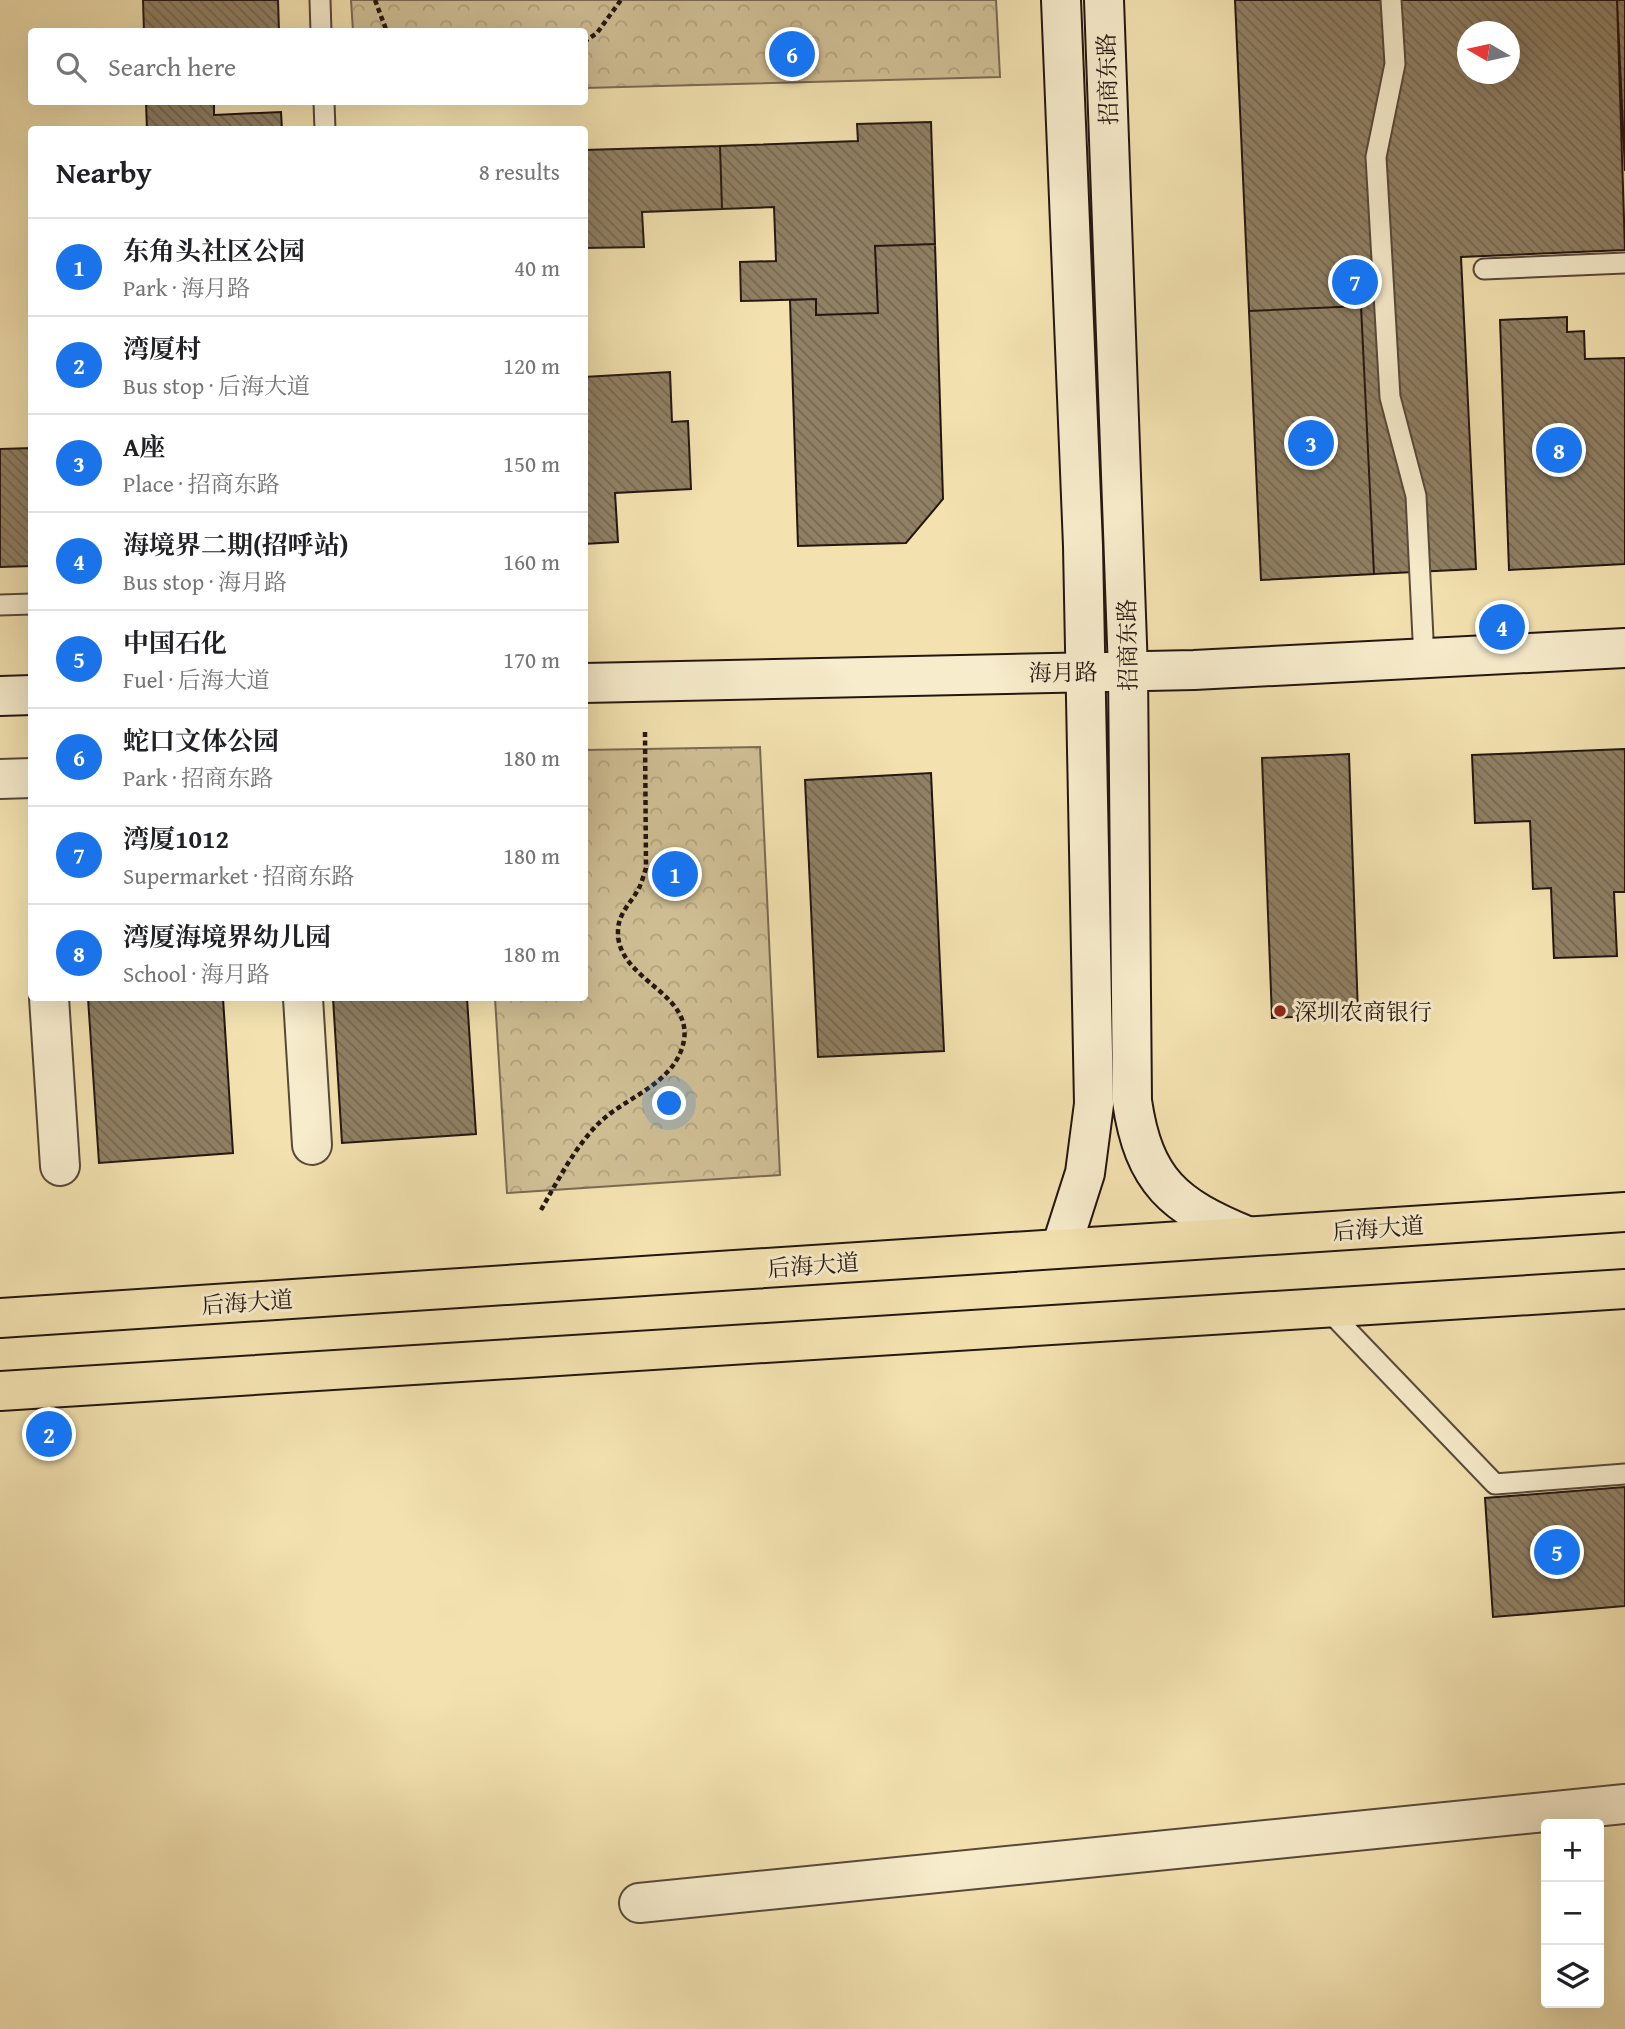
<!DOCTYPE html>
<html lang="en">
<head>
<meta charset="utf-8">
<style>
  body { margin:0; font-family:"Gentium Book Plus","Noto Serif SC",serif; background:#f2f2f2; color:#202124 }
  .controls { position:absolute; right:21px; bottom:21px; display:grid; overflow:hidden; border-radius:7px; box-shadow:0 7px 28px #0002 }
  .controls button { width:63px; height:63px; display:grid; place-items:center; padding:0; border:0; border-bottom:2px solid #e0e0e0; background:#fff; color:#202124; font:35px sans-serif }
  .compass { position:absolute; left:1457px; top:21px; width:63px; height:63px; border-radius:50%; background:#fff; box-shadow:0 7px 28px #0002; rotate:279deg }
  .you { position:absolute; left:670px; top:1104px; width:24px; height:24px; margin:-18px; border:5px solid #fff; border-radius:50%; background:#1a73e8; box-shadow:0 0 0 10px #1a73e833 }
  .badge { display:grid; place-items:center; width:46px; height:46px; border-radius:50%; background:#1a73e8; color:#fff; font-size:23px; font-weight:700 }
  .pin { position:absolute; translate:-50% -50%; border:4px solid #fff; box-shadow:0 2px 7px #0006 }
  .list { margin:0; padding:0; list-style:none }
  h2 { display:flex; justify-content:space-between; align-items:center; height:91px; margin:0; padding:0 28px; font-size:30px }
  h2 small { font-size:23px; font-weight:400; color:#757577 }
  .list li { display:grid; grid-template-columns:46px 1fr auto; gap:21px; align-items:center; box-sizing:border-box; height:98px; padding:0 28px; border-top:2px solid #e0e0e0 }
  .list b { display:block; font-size:26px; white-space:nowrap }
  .list p { margin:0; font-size:23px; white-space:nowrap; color:#757577 }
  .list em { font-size:23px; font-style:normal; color:#757577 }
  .icon { flex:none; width:38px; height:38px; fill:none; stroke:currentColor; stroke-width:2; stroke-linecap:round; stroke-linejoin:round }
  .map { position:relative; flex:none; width:1625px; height:2029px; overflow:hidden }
  .search { position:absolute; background:#fff; box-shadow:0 7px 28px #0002; left:28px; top:28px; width:560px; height:77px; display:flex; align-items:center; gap:18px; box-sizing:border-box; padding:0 24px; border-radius:7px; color:#757577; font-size:26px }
  .panel { position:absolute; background:#fff; box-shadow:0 7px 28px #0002; left:28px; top:126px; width:560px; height:875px; border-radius:7px }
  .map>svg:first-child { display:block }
  .forest { fill:url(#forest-crowns); stroke:#7a6a53; stroke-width:2 }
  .building { fill:url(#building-back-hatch); stroke:#241611; stroke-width:2; fill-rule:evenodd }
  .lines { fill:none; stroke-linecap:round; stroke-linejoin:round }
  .lane-casing { stroke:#584939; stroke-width:23 }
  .street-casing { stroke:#584939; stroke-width:42 }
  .secondary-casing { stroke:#241611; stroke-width:42 }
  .primary-casing { stroke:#241611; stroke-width:42 }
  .path { stroke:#241611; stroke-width:4.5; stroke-dasharray:5 3.5; stroke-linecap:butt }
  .lane { stroke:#f7eccc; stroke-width:19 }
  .street { stroke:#f7eccc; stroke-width:38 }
  .secondary { stroke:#f7eccc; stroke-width:38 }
  .primary { stroke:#f3e2b0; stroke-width:38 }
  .poi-dot { fill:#8f2418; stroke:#f7eccc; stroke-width:2.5 }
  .labels { text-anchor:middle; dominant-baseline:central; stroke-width:6; stroke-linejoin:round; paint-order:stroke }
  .street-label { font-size:23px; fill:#241611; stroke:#f7eccc }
  .poi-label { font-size:23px; fill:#241611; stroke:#f7eccc; text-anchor:start }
</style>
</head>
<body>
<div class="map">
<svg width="1625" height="2029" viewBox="0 0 1625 2029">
  <defs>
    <pattern id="forest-crowns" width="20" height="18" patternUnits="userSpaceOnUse" patternTransform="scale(1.75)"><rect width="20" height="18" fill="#d0bf95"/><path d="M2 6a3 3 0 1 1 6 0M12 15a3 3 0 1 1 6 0" fill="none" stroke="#b2a37f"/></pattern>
    <pattern id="building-back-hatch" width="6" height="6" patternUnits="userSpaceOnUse" patternTransform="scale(1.75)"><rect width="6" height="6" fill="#908064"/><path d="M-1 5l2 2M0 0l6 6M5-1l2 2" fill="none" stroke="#756851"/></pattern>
  </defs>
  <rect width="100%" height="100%" fill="#f3e2b0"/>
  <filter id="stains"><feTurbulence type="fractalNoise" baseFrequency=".00286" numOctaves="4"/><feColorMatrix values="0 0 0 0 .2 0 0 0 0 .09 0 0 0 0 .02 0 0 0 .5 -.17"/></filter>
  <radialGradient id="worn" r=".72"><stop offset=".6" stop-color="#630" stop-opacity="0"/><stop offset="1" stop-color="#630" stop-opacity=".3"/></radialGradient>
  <path class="forest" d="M351 0H996L1000 77 585 88 584 32 353 31Z
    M760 747 780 1175 507 1193 495 998H584L585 750Z"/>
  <path class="building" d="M143 0H278L279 32H144Z
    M1235 0H1617L1625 250 1461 257 1476 569 1374 574 1361 306 1249 311ZM1468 32H1510V74H1468Z
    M1617 0H1625V171Z
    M146 102H214V115L281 112 282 130H147Z
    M931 122 935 244 875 246 878 313 816 315V299L741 301 740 262 776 261 774 207 722 209 720 146 858 141 857 124Z
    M720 146 722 209 642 212 644 247 584 248V150Z
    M935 244 943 499 906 543 798 546 790 300 816 299V315L878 313 875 246Z
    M1361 306 1374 574 1261 580 1249 311Z
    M1567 317V332L1584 331 1585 359 1625 358V564L1509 570 1500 320Z
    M670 372 672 422 688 421 691 489 615 493 618 542 584 544V377Z
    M32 448V566L0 567V449Z
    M1625 749V892H1614L1617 956 1554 958 1551 888 1533 889 1530 821 1475 823 1472 755Z
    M1349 754 1358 1014 1272 1018 1262 758Z
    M931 773 944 1051 818 1057 805 780Z
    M88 998H223L233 1153 99 1163Z
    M333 998H467L476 1134 342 1143Z
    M1625 1487V1606L1493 1617 1485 1498Z"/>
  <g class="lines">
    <defs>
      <path id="lane" d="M320 0 321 32
        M1391 0 1395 64 1376 157 1390 397 1416 496 1424 659
        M324 102 325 130
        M1484 269 1625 263
        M0 605 32 604
        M1327 1309 1495 1484 1625 1474"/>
      <path id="street" d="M0 779 32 778
        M49 998 60 1166
        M303 998 312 1145
        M639 1903 1625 1804"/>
      <path id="secondary" d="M1104 0 1128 671 1132 1101C1144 1182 1174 1206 1247 1236
        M584 683 1194 670 1625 648
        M0 696 32 695
        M1061 1248 1085 1173 1094 1104 1083 546 1061 0"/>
      <path id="primary" d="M0 1318 1625 1212
        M0 1391 1625 1289"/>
    </defs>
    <use href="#lane" class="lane-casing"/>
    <use href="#street" class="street-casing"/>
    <use href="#secondary" class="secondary-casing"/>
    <use href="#primary" class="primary-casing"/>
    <path class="path" d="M375 0 387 32
      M584 42 597 33 621 0
      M541 1210C558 1180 574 1149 597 1125 622 1099 667 1087 681 1051 703 993 616 983 618 931 618 913 632 902 639 888 642 882 644 874 646 868L645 732"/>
    <use href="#lane" class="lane"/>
    <use href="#street" class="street"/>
    <use href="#secondary" class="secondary"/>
    <use href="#primary" class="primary"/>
  </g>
  <circle class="poi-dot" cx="1280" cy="1011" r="7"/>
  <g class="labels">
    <g class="street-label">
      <text transform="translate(1107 79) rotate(-92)">招商东路</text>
      <text transform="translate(1127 645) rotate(-91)">招商东路</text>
      <text transform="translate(1063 672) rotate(-1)">海月路</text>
      <text transform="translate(1378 1228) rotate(-4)">后海大道</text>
      <text transform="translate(813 1265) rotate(-4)">后海大道</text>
      <text transform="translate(247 1302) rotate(-4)">后海大道</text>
    </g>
    <g class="poi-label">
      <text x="1294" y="1011">深圳农商银行</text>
    </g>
  </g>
  <rect width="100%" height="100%" filter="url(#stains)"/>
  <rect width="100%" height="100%" fill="url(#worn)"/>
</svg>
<div class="controls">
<button>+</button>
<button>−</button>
<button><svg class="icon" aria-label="layers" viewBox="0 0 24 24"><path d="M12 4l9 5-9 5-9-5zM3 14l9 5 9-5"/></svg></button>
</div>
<svg class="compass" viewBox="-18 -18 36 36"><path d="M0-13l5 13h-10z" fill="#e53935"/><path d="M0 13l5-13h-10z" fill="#757577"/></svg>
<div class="you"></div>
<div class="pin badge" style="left:675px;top:874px">1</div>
<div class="pin badge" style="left:49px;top:1434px">2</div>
<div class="pin badge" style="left:1311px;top:443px">3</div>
<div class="pin badge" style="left:1502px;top:627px">4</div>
<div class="pin badge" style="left:1557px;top:1552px">5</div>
<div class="pin badge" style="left:792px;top:54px">6</div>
<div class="pin badge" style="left:1355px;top:282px">7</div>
<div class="pin badge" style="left:1559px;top:450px">8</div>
<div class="search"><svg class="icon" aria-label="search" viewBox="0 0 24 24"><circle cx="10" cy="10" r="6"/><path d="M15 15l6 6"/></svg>Search here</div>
<section class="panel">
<h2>Nearby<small>8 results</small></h2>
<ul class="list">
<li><span class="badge">1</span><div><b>东角头社区公园</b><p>Park · 海月路</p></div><em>40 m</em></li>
<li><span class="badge">2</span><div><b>湾厦村</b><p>Bus stop · 后海大道</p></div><em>120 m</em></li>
<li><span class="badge">3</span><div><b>A座</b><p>Place · 招商东路</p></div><em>150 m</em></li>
<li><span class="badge">4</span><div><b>海境界二期(招呼站)</b><p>Bus stop · 海月路</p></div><em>160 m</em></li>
<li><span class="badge">5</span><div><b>中国石化</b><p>Fuel · 后海大道</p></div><em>170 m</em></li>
<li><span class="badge">6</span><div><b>蛇口文体公园</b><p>Park · 招商东路</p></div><em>180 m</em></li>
<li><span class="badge">7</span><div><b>湾厦1012</b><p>Supermarket · 招商东路</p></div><em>180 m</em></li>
<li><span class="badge">8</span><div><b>湾厦海境界幼儿园</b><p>School · 海月路</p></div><em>180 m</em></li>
</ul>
</section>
</div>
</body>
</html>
